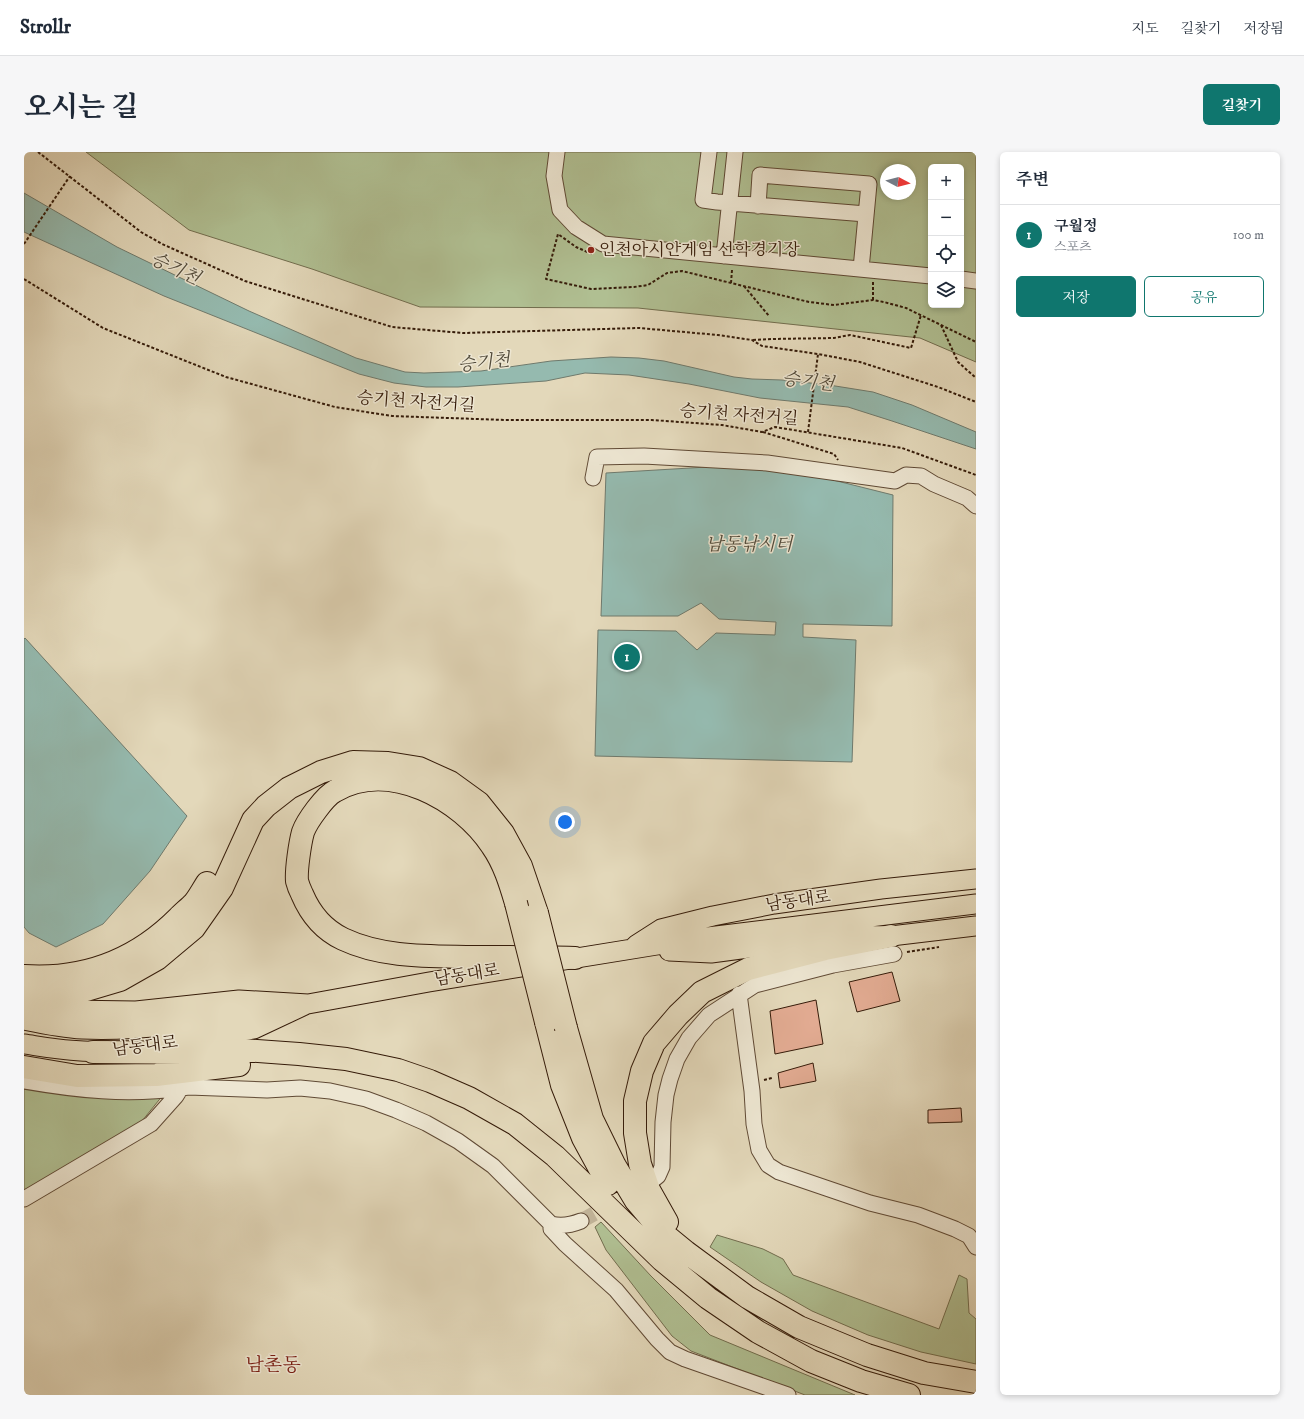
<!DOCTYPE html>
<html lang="ko">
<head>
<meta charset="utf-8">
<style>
  body { margin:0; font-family:"IM FELL DW Pica","Noto Serif KR",serif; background:#f6f6f7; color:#1f2937 }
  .controls { position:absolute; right:12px; top:12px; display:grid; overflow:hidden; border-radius:6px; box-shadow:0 2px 6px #0003 }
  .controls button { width:36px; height:36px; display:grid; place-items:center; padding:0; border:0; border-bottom:1px solid #e0e1e3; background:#fff; color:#1f2937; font:20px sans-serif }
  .compass { position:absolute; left:856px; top:12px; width:36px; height:36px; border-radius:50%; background:#fff; box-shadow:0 2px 6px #0003; rotate:97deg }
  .you { position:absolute; left:541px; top:670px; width:14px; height:14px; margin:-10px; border:3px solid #fff; border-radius:50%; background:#1a73e8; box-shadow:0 0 0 6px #1a73e833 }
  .badge { display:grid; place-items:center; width:26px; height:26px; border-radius:50%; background:#0f766e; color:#fff; font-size:13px; font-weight:700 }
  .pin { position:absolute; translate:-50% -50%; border:2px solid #fff; box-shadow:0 1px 4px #0006 }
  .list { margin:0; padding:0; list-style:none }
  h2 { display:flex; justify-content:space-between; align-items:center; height:52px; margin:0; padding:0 16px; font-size:17px }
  h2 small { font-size:13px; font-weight:400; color:#747a83 }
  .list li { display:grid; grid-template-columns:26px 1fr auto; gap:12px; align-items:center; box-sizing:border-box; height:60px; padding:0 16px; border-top:1px solid #e0e1e3 }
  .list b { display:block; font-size:15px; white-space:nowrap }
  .list p { margin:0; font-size:13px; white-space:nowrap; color:#747a83 }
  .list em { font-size:13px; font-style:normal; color:#747a83 }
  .actions { display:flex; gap:8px; padding:12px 16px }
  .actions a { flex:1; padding:9px 0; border:1px solid #0f766e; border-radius:6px; text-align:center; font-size:14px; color:#0f766e }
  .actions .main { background:#0f766e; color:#fff }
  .icon { flex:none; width:22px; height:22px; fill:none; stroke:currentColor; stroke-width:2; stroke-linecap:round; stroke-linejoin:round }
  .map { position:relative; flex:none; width:952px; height:1243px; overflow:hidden; border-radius:6px }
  header { display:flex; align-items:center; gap:24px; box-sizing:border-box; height:56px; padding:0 20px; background:#fff; border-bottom:1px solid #e0e1e3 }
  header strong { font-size:19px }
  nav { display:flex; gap:22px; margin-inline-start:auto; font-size:14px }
  .intro { display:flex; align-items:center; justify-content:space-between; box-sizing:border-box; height:96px; padding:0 24px }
  h1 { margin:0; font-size:28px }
  .button { padding:10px 18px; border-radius:6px; background:#0f766e; color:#fff; font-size:14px; font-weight:700 }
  main { display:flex; gap:24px; padding:0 24px }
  aside { flex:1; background:#fff; border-radius:6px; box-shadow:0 2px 6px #0003 }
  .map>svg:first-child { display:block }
  .green { fill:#b0bf92; stroke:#726d4e; fill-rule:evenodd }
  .water { fill:#95baaf; stroke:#6f7a6d }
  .building { fill:#e2ab92; stroke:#351b09 }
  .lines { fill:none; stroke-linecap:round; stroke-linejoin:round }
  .minor-tunnel { stroke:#c0b297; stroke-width:15; stroke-dasharray:15 8; stroke-linecap:butt }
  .minor-casing { stroke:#604a35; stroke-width:17 }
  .major-casing { stroke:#351b09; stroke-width:21 }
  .highway-casing { stroke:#351b09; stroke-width:24 }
  .path { stroke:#351b09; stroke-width:2; stroke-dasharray:3 2; stroke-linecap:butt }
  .minor { stroke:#ede6d2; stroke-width:15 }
  .major { stroke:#e3d8ba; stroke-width:19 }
  .highway { stroke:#e3d8ba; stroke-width:22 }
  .highway-bridge-casing { stroke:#351b09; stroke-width:24; stroke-linecap:butt }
  .highway-bridge { stroke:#e3d8ba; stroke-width:22 }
  .poi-dot { fill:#8f2418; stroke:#ede6d2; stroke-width:1.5 }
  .labels { text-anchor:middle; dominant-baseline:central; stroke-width:3; stroke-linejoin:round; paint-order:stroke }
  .poi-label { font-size:17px; fill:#351b09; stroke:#ede6d2; text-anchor:start }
  .street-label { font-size:17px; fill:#351b09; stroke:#ede6d2 }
  .water-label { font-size:18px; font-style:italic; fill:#524b3b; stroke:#ede6d2 }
  .quarter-label { font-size:19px; fill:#7a1f14; stroke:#ede6d2 }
</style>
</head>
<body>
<header>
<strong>Strollr</strong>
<nav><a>지도</a><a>길찾기</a><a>저장됨</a></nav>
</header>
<div class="intro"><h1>오시는 길</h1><a class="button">길찾기</a></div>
<main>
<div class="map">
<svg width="952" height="1243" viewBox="0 0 952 1243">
  <rect width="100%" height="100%" fill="#e3d8ba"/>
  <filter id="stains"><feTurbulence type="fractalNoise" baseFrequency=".005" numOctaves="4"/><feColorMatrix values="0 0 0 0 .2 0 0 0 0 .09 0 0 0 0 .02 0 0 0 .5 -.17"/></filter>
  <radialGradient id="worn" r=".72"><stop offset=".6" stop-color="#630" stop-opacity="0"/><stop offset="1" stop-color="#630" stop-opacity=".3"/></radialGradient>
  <path class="green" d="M62 0H952V210L896 186 614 156 396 155 288 117 165 78ZM907 15H937V153H907ZM862 18H886V42H862Z
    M0 932 139 943 118 969 0 1042Z
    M577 1070 627 1124 686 1183 831 1243H781L667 1199 648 1184 582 1098 571 1075Z
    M693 1083 739 1097 759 1107 769 1123 915 1177 935 1123 943 1127 945 1161 952 1167V1212L897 1200 844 1183 788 1159 737 1130 686 1095Z"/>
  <path class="water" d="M0 41 93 95 225 159 332 206 381 220 400 221 457 219 527 209 587 205 615 206 640 209 710 225 728 227 758 228 805 233 849 240 888 253 952 280V297L868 269 824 255 736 246 665 232 605 223 561 221 522 229 434 235H402L370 231 335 222 140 144 0 80Z
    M700 314 789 323 869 343 868 474 779 472V485L832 488 828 610 571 604 574 478 652 479 673 498 692 481 751 483 752 470 695 467 677 451 654 464H577L582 321Z
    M1 486 163 664 126 719 79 772 32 795 5 781 0 775V487Z"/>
  <path class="building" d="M868 820 876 849 833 860 825 830Z
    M792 848 799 892 751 902 746 859Z
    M789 911 792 929 756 936 754 921Z
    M937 956 938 970 904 971V958Z"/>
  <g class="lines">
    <path class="minor-tunnel" d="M557 1069 616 1036"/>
    <defs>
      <path id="minor" d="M533 0 530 24 536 58 552 75 579 92 907 124
        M685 0 679 48 693 50 842 62
        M734 54 736 23 845 32 837 117
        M700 104 711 0
        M937 127 952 129
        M569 326 573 305 620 304 743 311 871 329 882 323 897 324 910 332 943 346 952 354
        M715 842 728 939 730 972 735 998 744 1013 755 1020 846 1051 894 1063 931 1077 945 1084 952 1095
        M0 929C52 938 104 944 157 936
        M629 1028 634 1024 638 1015 639 970 642 943 646 927 653 907 665 886 685 863 731 833 809 813 870 802
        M0 1047 127 972 152 944 157 936 165 935 243 938 276 936 306 939 342 947 372 958 402 971 434 989 469 1014 527 1072C538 1075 547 1073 557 1069
        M527 1072V1077L541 1092 592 1138 633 1187 646 1200 661 1207 764 1243"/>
      <path id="major" d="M612 793 637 777 689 764 750 752 857 737 952 727
        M645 799 687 801 824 783 867 784 952 774
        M0 851 41 858 112 859 215 848 284 852 405 830 676 786 952 752
        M0 868C19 872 38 876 58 877 121 880 184 868 246 858
        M0 892C28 896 56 901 84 899
        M134 893 162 889 230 877 281 853"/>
      <path id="highway" d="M492 751C486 731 480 711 468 694 437 647 365 607 311 639 301 644 283 669 279 680 276 691 272 718 273 729 274 733 276 738 278 742 286 761 300 778 319 787 359 806 406 804 449 805 483 805 517 805 551 806
        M0 824C60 828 112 808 154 766 159 761 165 756 170 751 175 745 179 737 183 731
        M0 844H35L59 839 96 828 133 807 170 776 198 736 229 668 242 654 265 636 297 620 329 610 364 611 395 616 426 630 455 651 479 681 497 714 513 761
        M522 870 538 933 559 986 584 1032
        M542 876 568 967 591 1014 612 1049 640 1082 662 1100 723 1145 775 1175 843 1203 900 1221 952 1230
        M69 900 189 901 218 898 275 902 322 907 374 918 406 929 445 946 491 972 531 1004 638 1108 684 1146 734 1180 787 1209 837 1229 885 1243
        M0 915 53 924 132 923 215 913
        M643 1070 625 1038 616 1012 611 981V949L618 919 630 891 654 863 678 840 724 817 801 797 867 784"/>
    </defs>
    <use href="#minor" class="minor-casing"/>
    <use href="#major" class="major-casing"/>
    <use href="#highway" class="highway-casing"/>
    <path class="path" d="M14 0 117 80 138 92 221 129 368 175 439 181 615 176 694 183 728 188 738 194 794 202 836 210 914 235 952 250
      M0 92 46 24
      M568 102 552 95 534 82 522 127 567 137 610 135 624 133 643 121 658 119 785 150 810 153 849 148 860 150 882 156 952 190
      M0 127 79 176 202 225 311 255 368 264 481 268H628L698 273 738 280 751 275 878 296 952 323
      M707 131 708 118
      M720 134 745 164
      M849 148V130
      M917 173 934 210 952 226
      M729 188 749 187 810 186 826 183 887 196 897 163
      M739 280 810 302 814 308
      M784 280 794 202
      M883 800 915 795
      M740 928 748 926"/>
    <use href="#minor" class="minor"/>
    <use href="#major" class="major"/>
    <use href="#highway" class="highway"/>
    <defs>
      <path id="highway-bridge" d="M492 751 522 870
        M513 761 542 876"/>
    </defs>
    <use href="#highway-bridge" class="highway-bridge-casing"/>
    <use href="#highway-bridge" class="highway-bridge"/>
  </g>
  <circle class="poi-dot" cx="567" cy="98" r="4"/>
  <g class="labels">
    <g class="poi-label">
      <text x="575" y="98">인천아시안게임 선학경기장</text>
    </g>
    <g class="street-label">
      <text transform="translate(392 250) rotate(4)">승기천 자전거길</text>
      <text transform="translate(715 263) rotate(4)">승기천 자전거길</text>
      <text transform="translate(774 749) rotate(-8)">남동대로</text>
      <text transform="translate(443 823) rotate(-9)">남동대로</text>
      <text transform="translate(121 894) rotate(-7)">남동대로</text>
    </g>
    <g class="water-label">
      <text transform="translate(151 117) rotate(25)">승기천</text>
      <text transform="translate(460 211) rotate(-6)">승기천</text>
      <text transform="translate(784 230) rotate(7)">승기천</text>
      <text x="725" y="393">남동낚시터</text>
    </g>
    <g class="quarter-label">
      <text x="249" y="1213">남촌동</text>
    </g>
  </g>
  <rect width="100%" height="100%" filter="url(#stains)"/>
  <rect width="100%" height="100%" fill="url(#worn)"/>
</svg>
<div class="controls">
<button>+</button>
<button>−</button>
<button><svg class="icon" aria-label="locate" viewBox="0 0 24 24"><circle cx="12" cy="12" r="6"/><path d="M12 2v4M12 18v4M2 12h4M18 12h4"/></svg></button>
<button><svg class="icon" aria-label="layers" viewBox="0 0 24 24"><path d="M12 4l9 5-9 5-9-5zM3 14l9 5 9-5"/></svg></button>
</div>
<svg class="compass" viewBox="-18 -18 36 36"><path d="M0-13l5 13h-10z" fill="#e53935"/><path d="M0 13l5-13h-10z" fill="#747a83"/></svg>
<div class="you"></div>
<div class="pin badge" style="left:603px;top:505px">1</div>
</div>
<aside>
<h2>주변<small></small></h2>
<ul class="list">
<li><span class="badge">1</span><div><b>구월정</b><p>스포츠</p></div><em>100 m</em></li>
</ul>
<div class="actions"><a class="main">저장</a><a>공유</a></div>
</aside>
</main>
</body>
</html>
